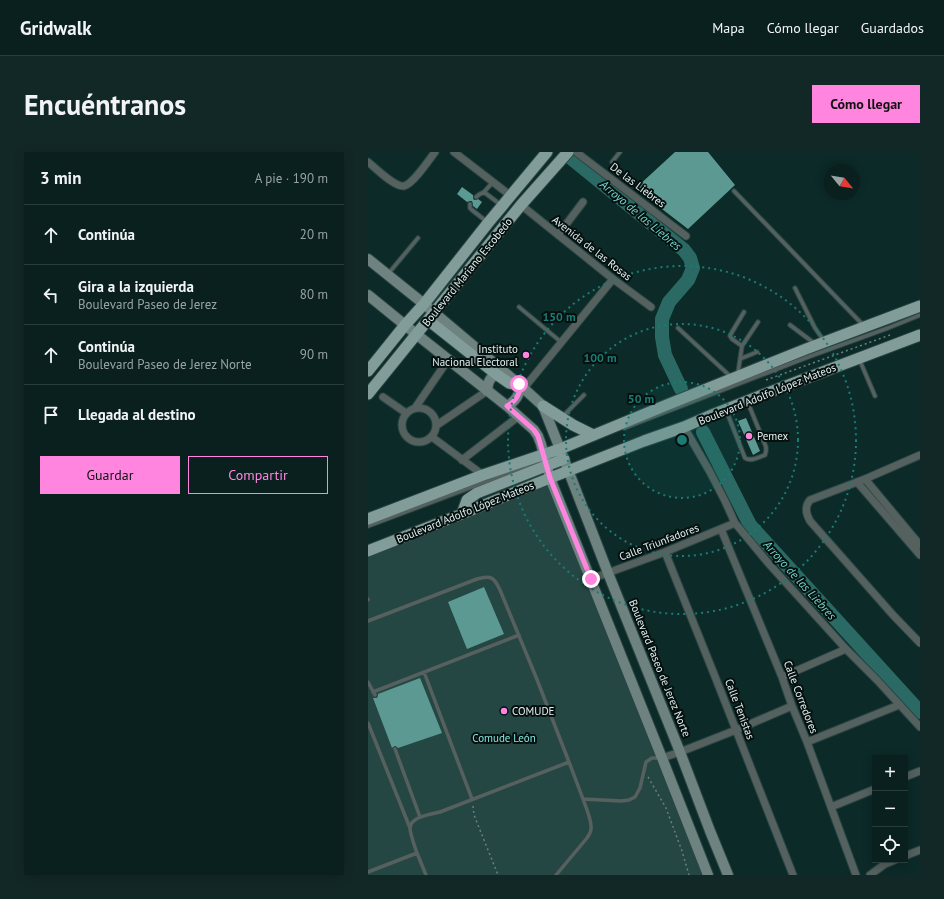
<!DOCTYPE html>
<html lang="es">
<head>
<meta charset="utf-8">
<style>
  body { margin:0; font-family:"PT Sans",sans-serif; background:#122827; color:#f1f3f6 }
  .controls { position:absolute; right:12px; bottom:12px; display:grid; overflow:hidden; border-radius:0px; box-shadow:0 2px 10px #0003 }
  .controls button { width:36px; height:36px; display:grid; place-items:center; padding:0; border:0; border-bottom:1px solid #293e3c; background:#09201e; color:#f1f3f6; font:20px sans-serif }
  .compass { position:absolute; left:456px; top:12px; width:36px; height:36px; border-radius:50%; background:#09201e; box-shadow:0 2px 10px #0003; rotate:120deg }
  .stop { position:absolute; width:12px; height:12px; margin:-9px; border:3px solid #ff85df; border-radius:50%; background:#fff }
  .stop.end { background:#ff85df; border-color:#fff; box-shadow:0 1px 4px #0008 }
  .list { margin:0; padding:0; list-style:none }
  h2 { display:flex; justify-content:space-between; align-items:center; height:52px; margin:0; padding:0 16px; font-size:17px }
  h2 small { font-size:13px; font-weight:400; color:#99a3a4 }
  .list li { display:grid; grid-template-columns:26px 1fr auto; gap:12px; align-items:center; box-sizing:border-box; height:60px; padding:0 16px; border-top:1px solid #293e3c }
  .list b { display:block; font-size:15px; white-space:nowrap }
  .list p { margin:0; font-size:13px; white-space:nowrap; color:#99a3a4 }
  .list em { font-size:13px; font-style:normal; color:#99a3a4 }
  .actions { display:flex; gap:8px; padding:12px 16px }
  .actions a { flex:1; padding:9px 0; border:1px solid #ff85df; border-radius:0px; text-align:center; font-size:14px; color:#ff85df }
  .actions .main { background:#ff85df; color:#111 }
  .icon { flex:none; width:22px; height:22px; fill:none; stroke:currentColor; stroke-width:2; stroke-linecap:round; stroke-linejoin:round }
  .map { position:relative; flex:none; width:552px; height:723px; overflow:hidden; border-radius:0px }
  header { display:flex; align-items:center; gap:24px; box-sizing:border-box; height:56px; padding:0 20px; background:#09201e; border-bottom:1px solid #293e3c }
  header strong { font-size:19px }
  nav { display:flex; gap:22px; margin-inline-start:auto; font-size:14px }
  .intro { display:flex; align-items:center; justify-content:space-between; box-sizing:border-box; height:96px; padding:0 24px }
  h1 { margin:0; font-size:28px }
  .button { padding:10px 18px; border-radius:0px; background:#ff85df; color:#111; font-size:14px; font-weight:700 }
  main { display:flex; gap:24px; padding:0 24px }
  aside { flex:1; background:#09201e; border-radius:0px; box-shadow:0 2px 10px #0003 }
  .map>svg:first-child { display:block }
  .green { fill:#254743 }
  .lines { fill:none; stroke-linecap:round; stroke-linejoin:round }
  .river { stroke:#2a6964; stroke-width:14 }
  .building { fill:#5c9993 }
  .service-casing { stroke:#2a4644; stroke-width:5.5 }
  .minor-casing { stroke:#2a4644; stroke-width:9 }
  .secondary-casing { stroke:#2a4644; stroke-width:12 }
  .primary-casing { stroke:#2a4644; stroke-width:13 }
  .path { stroke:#68807e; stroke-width:1.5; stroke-dasharray:2 3; stroke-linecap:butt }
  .service { stroke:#54615f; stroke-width:3.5 }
  .minor { stroke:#54615f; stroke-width:7 }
  .secondary { stroke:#6e8280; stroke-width:10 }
  .primary { stroke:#819c99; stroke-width:11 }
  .route { stroke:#ff85df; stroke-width:5 }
  .ring { fill:none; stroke:#1a7c74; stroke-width:2; stroke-dasharray:2 4 }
  .poi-dot { fill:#ff85df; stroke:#05100f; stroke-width:1.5 }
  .labels { text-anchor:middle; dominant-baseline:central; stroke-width:4; stroke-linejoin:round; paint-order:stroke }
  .street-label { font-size:11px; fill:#e1f1ef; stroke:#05100f }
  .poi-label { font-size:11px; fill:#e1f1ef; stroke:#05100f; text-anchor:start }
  .park-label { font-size:11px; fill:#84e7de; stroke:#05100f }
  .water-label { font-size:12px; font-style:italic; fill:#74d7ce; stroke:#05100f }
  .centre { fill:#1a7c74; stroke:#05100f; stroke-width:2 }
  .ring-label { font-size:12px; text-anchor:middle; font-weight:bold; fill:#1a7c74; stroke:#05100f; stroke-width:4; stroke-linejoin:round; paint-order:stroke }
</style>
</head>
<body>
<header>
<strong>Gridwalk</strong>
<nav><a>Mapa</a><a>Cómo llegar</a><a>Guardados</a></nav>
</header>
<div class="intro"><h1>Encuéntranos</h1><a class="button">Cómo llegar</a></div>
<main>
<aside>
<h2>3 min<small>A pie · 190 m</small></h2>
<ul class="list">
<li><svg class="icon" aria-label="ahead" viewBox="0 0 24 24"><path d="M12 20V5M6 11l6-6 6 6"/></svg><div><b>Continúa</b></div><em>20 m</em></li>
<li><svg class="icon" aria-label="left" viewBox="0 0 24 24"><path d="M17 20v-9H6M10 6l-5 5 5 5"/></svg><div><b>Gira a la izquierda</b><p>Boulevard Paseo de Jerez</p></div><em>80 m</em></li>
<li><svg class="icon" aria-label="ahead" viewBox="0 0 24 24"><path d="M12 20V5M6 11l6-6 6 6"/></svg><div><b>Continúa</b><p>Boulevard Paseo de Jerez Norte</p></div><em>90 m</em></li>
<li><svg class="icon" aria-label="arrive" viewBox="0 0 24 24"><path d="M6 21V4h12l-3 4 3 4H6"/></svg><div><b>Llegada al destino</b></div></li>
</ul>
<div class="actions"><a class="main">Guardar</a><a>Compartir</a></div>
</aside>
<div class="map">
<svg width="552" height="723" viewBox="0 0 552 723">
  <rect width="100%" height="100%" fill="#0c2a28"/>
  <path class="green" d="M180 327 336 723H0V395Z"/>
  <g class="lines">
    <path class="river" d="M203 6 316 98 322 106 325 116 320 128 301 150 294 167V185L297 203 313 237
      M335 280 382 373 552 560"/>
  </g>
  <path class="building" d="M307 0H340L367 33 320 77 294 57 269 35Z
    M94 35 105 43V46L106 48 110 47 114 50 109 57 105 54 104 49H102L99 50 89 42Z
    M378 266 392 299 385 303 370 269Z
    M116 435 136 482 99 497 80 450Z
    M52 526 74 581 30 596 27 594 24 596 5 546H9L10 543V542Z"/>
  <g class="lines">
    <defs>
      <path id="service" d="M244 10 252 0
        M366 39 496 174
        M116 40 125 30
        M108 45 112 42 116 40 133 53
        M102 52V56L104 58 118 69
        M20 122 50 86
        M427 136 447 176 456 189
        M151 155 193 190
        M422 173 446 191
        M310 176 362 224
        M374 194 364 187 362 184 364 180 376 160
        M372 207 389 200
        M492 209 507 244
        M370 221 374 194 390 170
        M358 258 377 306C383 310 391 305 397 303L398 299V295L380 251
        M194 265 216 243
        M256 276 440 205 520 176 552 163
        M0 374 176 308
        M0 447V448
        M0 469 109 427C123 423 126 425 132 438L168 525 201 610
        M56 520 104 647
        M0 530 7 543
        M5 540 151 483
        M0 571 42 676
        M27 597 52 665
        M49 701 58 723
        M0 720 49 701C47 695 42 682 42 676 42 665 63 662 72 660L201 610 215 647 253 649 261 648 267 645 272 636 278 610 284 606H293
        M188 723 219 686C221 683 223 680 223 677 224 668 218 656 215 647"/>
      <path id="minor" d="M86 0 143 44
        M208 0 318 84
        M0 10C8 16 26 35 36 34 45 32 61 8 67 0
        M153 53 245 127 283 155
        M190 83 215 50
        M156 236 245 127
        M15 245 38 261
        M34 273a17 17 0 1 1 34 0a17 17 0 1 1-34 0Z
        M47 256 80 208
        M69 273 119 239
        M316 275 342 320 357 349 367 371 401 412 478 497 509 528 552 575
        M64 285 115 323
        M552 303 497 327 442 348C436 355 438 362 442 369L525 463 552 491
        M94 308 151 264
        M497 327 552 393
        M489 330 552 403
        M353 377 414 525 424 554 439 590 488 723
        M297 400 346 522 425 723
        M223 427 297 400 367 371
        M414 525 478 497
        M439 590 531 553
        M294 606 312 600 368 578 424 554
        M537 625 552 619
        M463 655 507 637
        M537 704 552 698
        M502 723 517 712 527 708"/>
      <path id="secondary" d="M0 107 56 152 153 234 175 254 192 297 240 421 312 600 342 679 360 723
        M0 143 48 182 139 254 166 278 170 284 173 292 182 326 294 606 340 723
        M119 239C120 231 121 226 128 222
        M139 254C148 249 151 243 153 234"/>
      <path id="primary" d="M60 168 128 222 141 231 151 233
        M0 219 37 173 56 152 120 71 179 0
        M0 242 153 53 200 0
        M175 254 205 273 225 283
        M94 362 99 348 109 341 196 307
        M0 367 115 323 192 297 301 252 438 197 552 154
        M0 399 94 362 182 326 276 289 316 275 346 262 402 240 552 183"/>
    </defs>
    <use href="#service" class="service-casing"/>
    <use href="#minor" class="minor-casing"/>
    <use href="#secondary" class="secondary-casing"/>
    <use href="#primary" class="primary-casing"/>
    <path class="path" d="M398 228 522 183
      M280 625 298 656 314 699 321 723
      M105 654 106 663 130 723"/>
    <use href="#service" class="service"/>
    <use href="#minor" class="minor"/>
    <use href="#secondary" class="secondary"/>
    <use href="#primary" class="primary"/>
  </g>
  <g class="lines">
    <path class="route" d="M151 232 153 234C151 243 148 249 139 254L166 278 170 284 182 326 223 427"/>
  </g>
  <circle cx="314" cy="288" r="58" fill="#1a7c74" fill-opacity=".12"/>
  <g class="ring">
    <circle cx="314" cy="288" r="58"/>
    <circle cx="314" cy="288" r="116"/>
    <circle cx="314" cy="288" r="174"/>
  </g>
  <g class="poi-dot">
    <circle cx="158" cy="203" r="4"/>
    <circle cx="381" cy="284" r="4"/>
    <circle cx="136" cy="559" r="4"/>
  </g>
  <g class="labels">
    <g class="street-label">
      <text transform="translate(270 33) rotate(37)">De las Liebres</text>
      <text transform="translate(224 96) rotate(38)">Avenida de las Rosas</text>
      <text transform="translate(99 120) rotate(-51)">Boulevard Mariano Escobedo</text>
      <text transform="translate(399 242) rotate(-22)">Boulevard Adolfo López Mateos</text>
      <text transform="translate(97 360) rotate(-22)">Boulevard Adolfo López Mateos</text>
      <text transform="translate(291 390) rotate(-21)">Calle Triunfadores</text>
      <text transform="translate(292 516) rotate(68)">Boulevard Paseo de Jerez Norte</text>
      <text transform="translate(433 545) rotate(69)">Calle Corredores</text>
      <text transform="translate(372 557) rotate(69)">Calle Tenistas</text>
    </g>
    <g class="poi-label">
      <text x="150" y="197" text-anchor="end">Instituto<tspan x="150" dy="13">Nacional Electoral</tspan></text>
      <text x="389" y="284">Pemex</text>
      <text x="144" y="559">COMUDE</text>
    </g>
    <g class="park-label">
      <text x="136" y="586">Comude León</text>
    </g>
    <g class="water-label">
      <text transform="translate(273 63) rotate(40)">Arroyo de las Liebres</text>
      <text transform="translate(432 428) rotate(48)">Arroyo de las Liebres</text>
    </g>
  </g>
  <circle cx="314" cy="288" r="6" class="centre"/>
  <g class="ring-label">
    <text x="191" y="169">150 m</text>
    <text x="232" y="210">100 m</text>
    <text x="273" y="251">50 m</text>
  </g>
</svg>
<div class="controls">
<button>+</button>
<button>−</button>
<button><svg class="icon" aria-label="locate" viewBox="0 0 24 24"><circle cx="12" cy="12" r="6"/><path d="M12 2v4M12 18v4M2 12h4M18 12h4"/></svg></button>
</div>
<svg class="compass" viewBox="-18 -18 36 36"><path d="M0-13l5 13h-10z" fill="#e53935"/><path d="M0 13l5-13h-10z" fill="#99a3a4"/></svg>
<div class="stop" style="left:151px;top:232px"></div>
<div class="stop end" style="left:223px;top:427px"></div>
</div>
</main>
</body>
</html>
